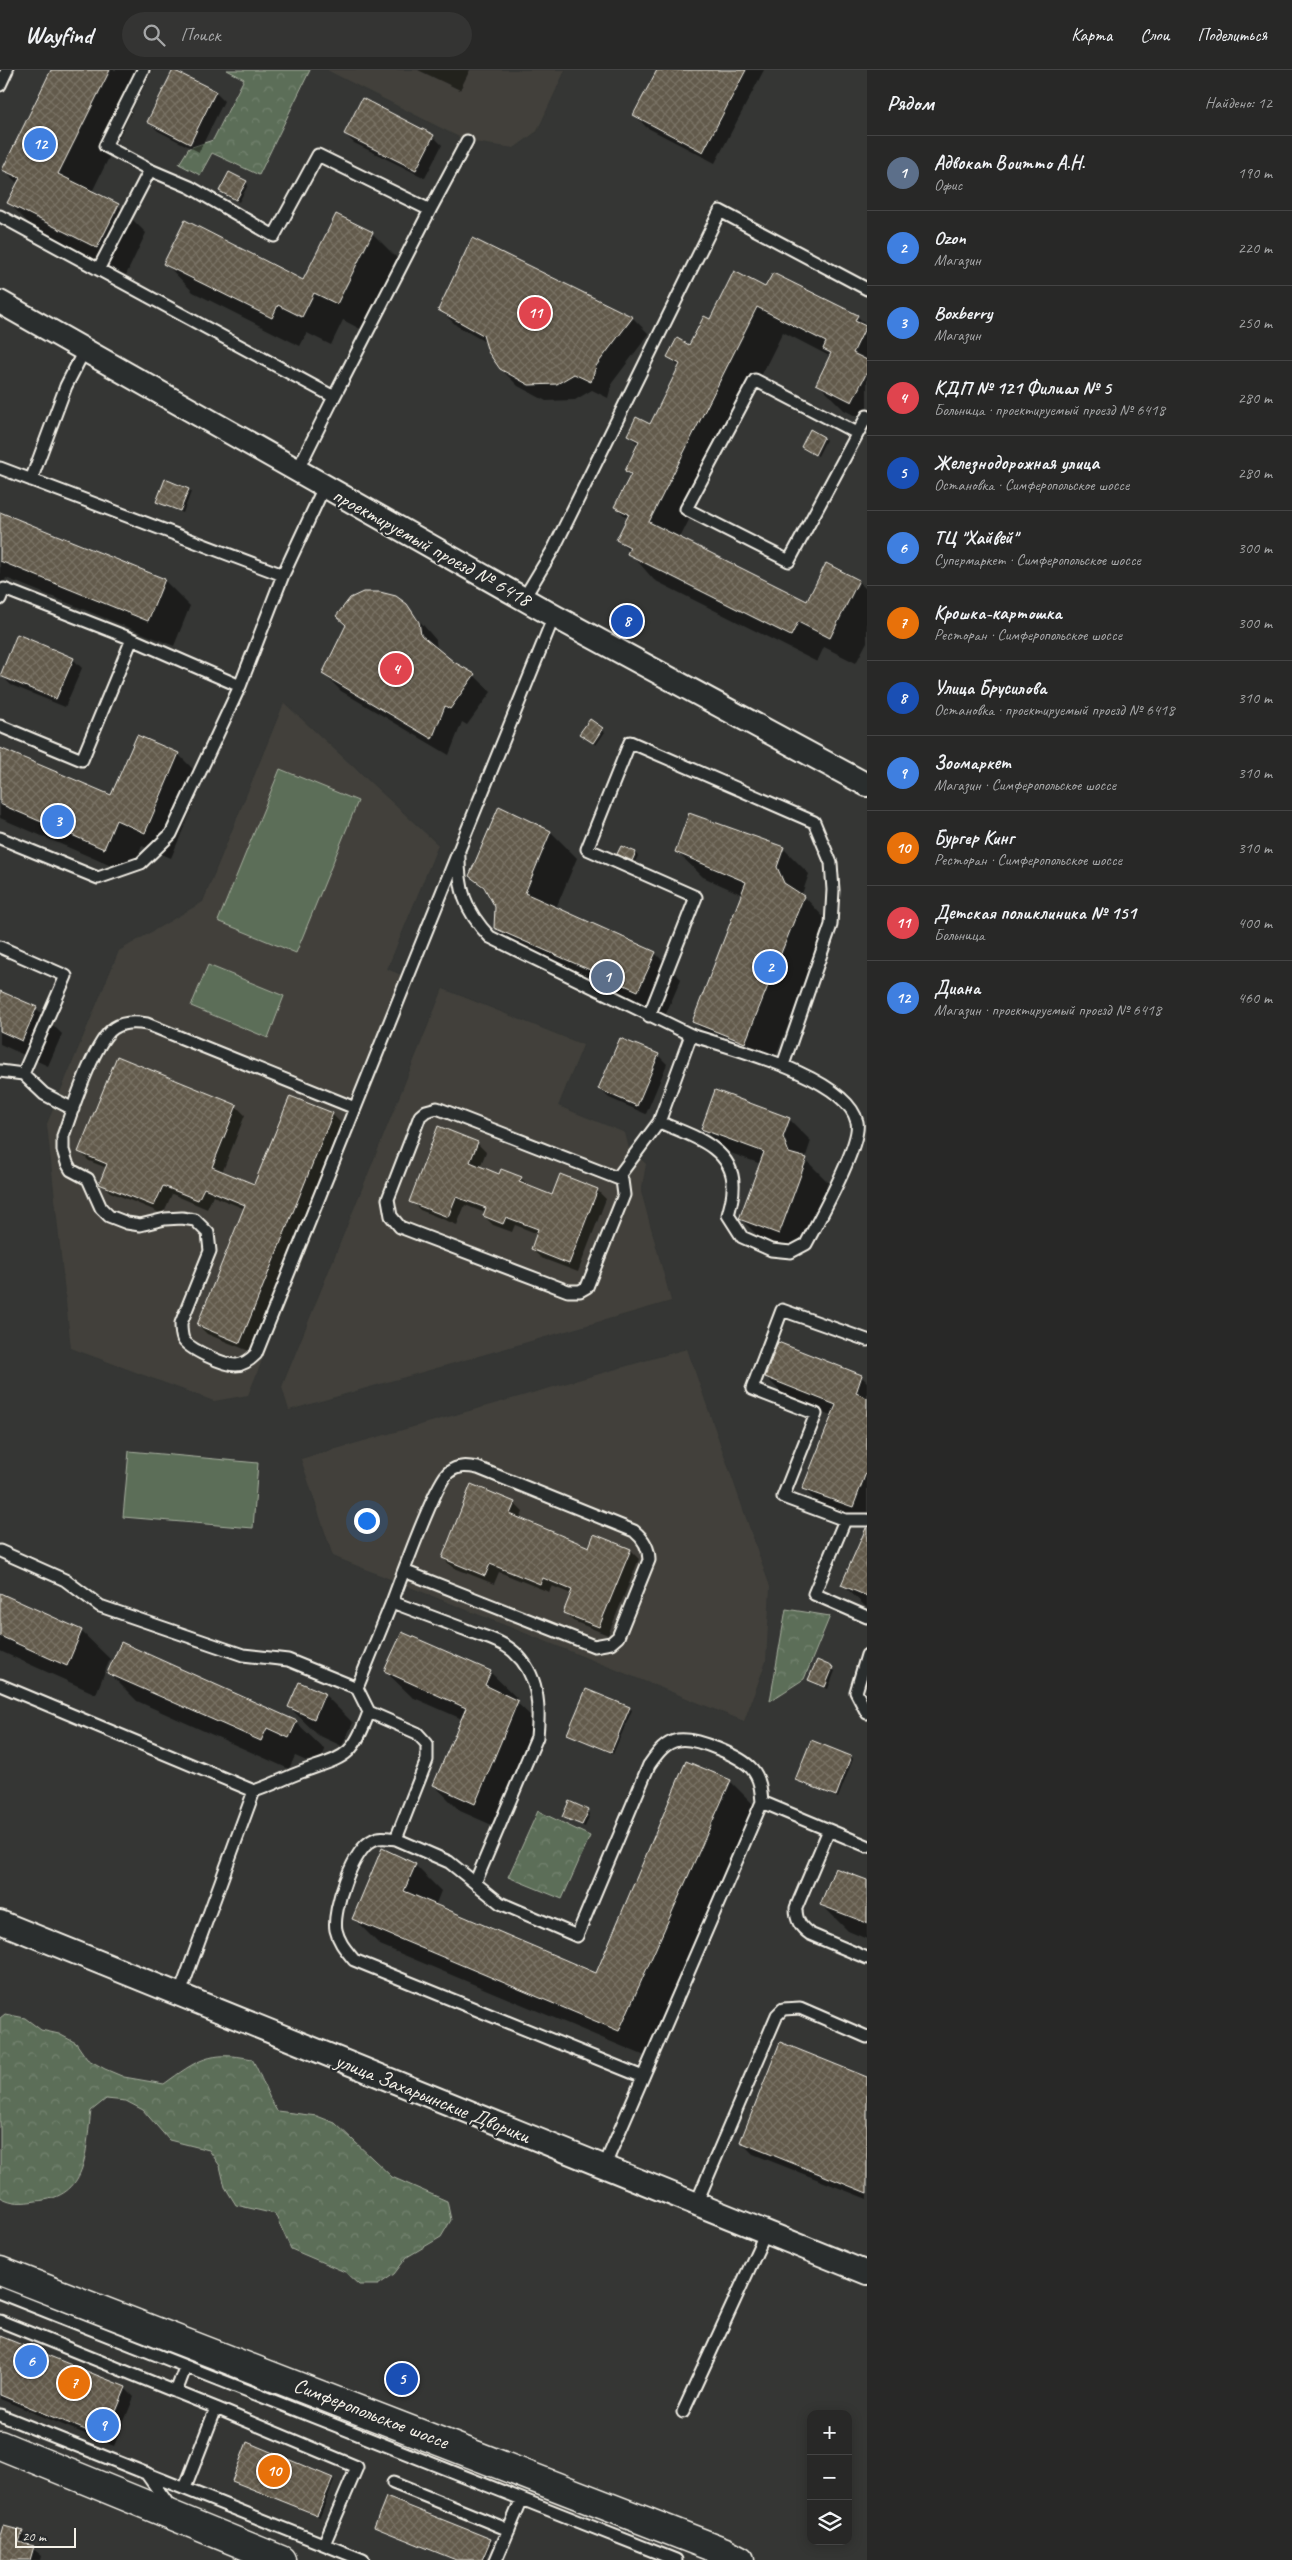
<!DOCTYPE html>
<html lang="ru">
<head>
<meta charset="utf-8">
<style>
  body { margin:0; font-family:Caveat,sans-serif; background:#343433; color:#f1f3f6 }
  .controls { position:absolute; right:15px; bottom:15px; display:grid; overflow:hidden; border-radius:10px; box-shadow:0 2px 12px #0003 }
  .controls button { width:45px; height:45px; display:grid; place-items:center; padding:0; border:0; border-bottom:1px solid #444; background:#282827; color:#f1f3f6; font:25px sans-serif }
  .scale { position:absolute; left:15px; bottom:12px; width:61px; box-sizing:border-box; padding-left:5px; border:2px solid #f4f1e8; border-top:0; font-size:14px; line-height:18px; white-space:nowrap; color:#f4f1e8; -webkit-text-stroke:4px #2a2d2e; paint-order:stroke }
  .you { position:absolute; left:366px; top:1450px; width:18px; height:18px; margin:-12px; border:4px solid #fff; border-radius:50%; background:#1a73e8; box-shadow:0 0 0 8px #1a73e833 }
  .badge { display:grid; place-items:center; width:32px; height:32px; border-radius:50%; background:#bca0f2; color:#fff; font-size:16px; font-weight:700 }
  .pin { position:absolute; translate:-50% -50%; border:2px solid #fff; box-shadow:0 1px 5px #0006 }
  .list { margin:0; padding:0; list-style:none }
  h2 { display:flex; justify-content:space-between; align-items:center; height:65px; margin:0; padding:0 20px; font-size:21px }
  h2 small { font-size:16px; font-weight:400; color:#a5a6a7 }
  .list li { display:grid; grid-template-columns:32px 1fr auto; gap:15px; align-items:center; box-sizing:border-box; height:75px; padding:0 20px; border-top:1px solid #444 }
  .list b { display:block; font-size:19px; white-space:nowrap }
  .list p { margin:0; font-size:16px; white-space:nowrap; color:#a5a6a7 }
  .list em { font-size:16px; font-style:normal; color:#a5a6a7 }
  .icon { flex:none; width:28px; height:28px; fill:none; stroke:currentColor; stroke-width:2; stroke-linecap:round; stroke-linejoin:round }
  .map { position:relative; flex:none; width:867px; height:2490px; overflow:hidden }
  header { display:flex; align-items:center; gap:30px; box-sizing:border-box; height:70px; padding:0 25px; background:#282827; border-bottom:1px solid #444 }
  header strong { font-size:24px }
  nav { display:flex; gap:28px; margin-inline-start:auto; font-size:18px }
  .search { width:350px; height:45px; background:#343433; display:flex; align-items:center; gap:12px; box-sizing:border-box; padding:0 18px; border-radius:28px; color:#a5a6a7; font-size:19px }
  main { display:flex }
  aside { flex:1; background:#282827 }
  .map>svg:first-child { display:block }
  .built { fill:#42413b }
  .forest { fill:url(#forest-crowns); stroke:#a8b0a0 }
  .garden { fill:#5c6e58; stroke:#a8b0a0 }
  .shadow { fill:#0007 }
  .building { fill:url(#building-cross-hatch); stroke:#f4f1e8 }
  .lines { fill:none; stroke-linecap:round; stroke-linejoin:round }
  .lane-casing { stroke:#f4f1e8; stroke-width:15 }
  .street-casing { stroke:#f4f1e8; stroke-width:26 }
  .primary-casing { stroke:#f4f1e8; stroke-width:31 }
  .lane { stroke:#2a2d2e; stroke-width:11 }
  .street { stroke:#2a2d2e; stroke-width:22 }
  .primary { stroke:#2a2d2e; stroke-width:28 }
  .labels { text-anchor:middle; dominant-baseline:central; stroke-width:4.5; stroke-linejoin:round; paint-order:stroke }
  .street-label { font-size:21px; fill:#f4f1e8; stroke:#2a2d2e }
</style>
</head>
<body>
<header>
<strong>Wayfind</strong>
<div class="search"><svg class="icon" aria-label="search" viewBox="0 0 24 24"><circle cx="10" cy="10" r="6"/><path d="M15 15l6 6"/></svg>Поиск</div>
<nav><a>Карта</a><a>Слои</a><a>Поделиться</a></nav>
</header>
<main>
<div class="map">
<svg width="867" height="2490" viewBox="0 0 867 2490">
  <defs>
    <pattern id="forest-crowns" width="20" height="18" patternUnits="userSpaceOnUse" patternTransform="scale(1.25)"><rect width="20" height="18" fill="#5c6e58"/><path d="M2 6a3 3 0 1 1 6 0M12 15a3 3 0 1 1 6 0" fill="none" stroke="#748370"/></pattern>
    <pattern id="building-cross-hatch" width="8" height="8" patternUnits="userSpaceOnUse" patternTransform="scale(1.25)"><rect width="8" height="8" fill="#625a4b"/><path d="M0 0l8 8M0 8l8-8" fill="none" stroke="#797265"/></pattern>
  </defs>
  <rect width="100%" height="100%" fill="#353634"/>
  <filter id="ink" filterUnits="userSpaceOnUse"><feTurbulence type="fractalNoise" baseFrequency=".02" numOctaves="2"/><feDisplacementMap in="SourceGraphic" scale="10" xChannelSelector="R" yChannelSelector="G"/><feConvolveMatrix kernelMatrix="1 2 1 2 8 2 1 2 1" color-interpolation-filters="sRGB"/></filter>
  <g filter="url(#ink)">
    <path class="built" d="M327 0H565L537 61 514 78 467 71Z
      M284 633 438 775 387 899 415 911 248 1325 214 1331 71 1278 47 1054 119 881 203 832Z
      M443 919 583 975 558 1036 625 1063 629 1079 646 1094 641 1122 671 1231 289 1340 282 1317Z
      M687 1279 770 1517 766 1591 744 1651 333 1486 301 1389Z"/>
    <path class="forest" d="M227 0H310L259 105 212 83 200 105 179 94 189 78 213 70 244 9Z
      M786 1539 830 1546 804 1609 770 1631Z
      M538 1741 590 1766 562 1829 508 1807Z
      M5 1944 25 1948 41 1960 59 1964 76 1973 87 1989 105 1999 124 2007 164 2014C197 1990 210 1980 252 1989 262 2006 266 2024 277 2041L317 2046 335 2053 392 2107 447 2131 451 2150 441 2167 407 2187 394 2204 378 2215H359L345 2202 291 2179 275 2144 236 2135 225 2117 220 2096 209 2080 169 2070 143 2040 126 2031 106 2029 91 2041C85 2083 89 2127 36 2131 22 2133 13 2134 0 2127V1948Z"/>
    <path class="garden" d="M280 699 358 731 296 883 218 851Z
      M208 895 284 926 268 968 191 936Z
      M129 1381 258 1393 253 1458 123 1447Z"/>
    <path class="shadow" d="M52 0H152L92 122 118 135 146 163 126 205 37 162 9 133 18 114 3 99Z
      M418 0H470L460 20Z
      M658 0H764L715 93 646 57 635 45Z
      M215 22 224 31 199 82 158 61 149 52Z
      M345 64 433 66 442 75 425 108 354 73Z
      M246 112 248 115 239 132 223 123Z
      M372 163 401 192 366 262 343 250 331 275 307 263 300 276 193 222 165 193 304 212Z
      M472 170 633 248 649 264 612 313 608 328 592 320 575 330 546 331 518 316 501 299 487 273 457 256 440 240Z
      M766 219 857 246 867 256V352L844 340 818 314 831 287 783 262 680 468 808 532 858 511 867 520V572L856 593 824 577 817 592 654 510 618 469 628 449 616 437 631 406 626 401 639 375 628 364 651 356 680 298 669 287 690 276 710 251Z
      M824 368 826 370 818 386 805 379Z
      M188 420 191 422 183 443 157 431Z
      M0 444 164 510 190 536 174 576 6 508 0 524Z
      M406 535 436 570 437 580 474 605 491 622 467 655 462 652 449 685 341 621 324 604Z
      M73 589 82 598 65 637 11 615 2 606Z
      M590 651 605 662 596 675 583 666Z
      M0 679 112 727 178 684 204 710 171 788 142 776 130 804 0 748Z
      M551 762 577 788 556 838 655 883 681 909 665 946 522 884 495 858 496 837 490 825 471 806Z
      M783 778 809 804 802 824 829 853 771 998 720 978 694 952 743 825 703 807 676 781Z
      M635 783 638 786 635 792 619 784Z
      M0 922 36 938 62 964 48 996 0 974Z
      M658 985 667 994 646 1044 609 1028 600 1019Z
      M236 1036 245 1045 222 1103 255 1116 332 1044 341 1053 249 1281 207 1264 198 1255 245 1139 213 1126 207 1139 172 1124 163 1144 110 1122 101 1113 107 1098 89 1091 80 1082Z
      M789 1049 811 1071 805 1089 828 1112 802 1185 763 1171 741 1149 761 1094 725 1081 703 1059Z
      M477 1073 486 1082 480 1097 500 1105 521 1108 530 1117 553 1126 597 1120 606 1129 578 1202 541 1188 532 1179 538 1164 515 1155 512 1162 493 1155 484 1146 485 1143 465 1135 457 1155 420 1140 411 1131Z
      M861 1306 867 1312V1456L826 1441 804 1419 833 1347 788 1329 766 1307Z
      M514 1433 523 1442 520 1450 590 1478 630 1480 639 1489 608 1565 573 1551 564 1542 571 1524 552 1516 549 1522 499 1502 494 1514 452 1497 443 1488Z
      M867 1481V1538L843 1515Z
      M0 1524 81 1561 110 1589 96 1624 0 1581Z
      M832 1598 835 1601 828 1619 810 1610Z
      M385 1601 490 1602 517 1628 515 1631 544 1658 501 1759 460 1741 434 1715 462 1649 412 1627Z
      M109 1603 296 1652 325 1680 318 1696 295 1686 289 1699 137 1631Z
      M324 1624 353 1653 342 1676 318 1665 289 1637Z
      M629 1638 632 1640 613 1684 569 1664Z
      M851 1687 853 1689 838 1728 796 1710Z
      M730 1711 756 1737 645 1986 380 1875 354 1849 415 1795 441 1821 435 1836 596 1904Z
      M588 1741 590 1744 585 1757 563 1746Z
      M867 1812V1869L848 1861 822 1835Z
      M867 2008V2129L753 2084 741 2072Z
      M0 2267 125 2318 134 2327 114 2376 0 2329Z
      M332 2409 334 2411 320 2447 233 2410Z
      M376 2457 490 2470 493 2472 485 2490H454Z
      M22 2462 31 2471 30 2476 42 2486 41 2490H0V2467Z"/>
    <path class="building" d="M51 0H110L58 104 119 134 97 178 7 133 20 108 2 100Z
      M173 0 216 21 190 74 147 52Z
      M657 0H746L703 82 633 45Z
      M362 28 434 65 416 100 344 64Z
      M229 102 247 111 236 130 219 121Z
      M336 144 373 162 337 234 314 223 302 247 278 235 272 248 163 194 185 150 303 210Z
      M472 168 633 247 596 296 591 312 574 304 557 314 529 315 500 299 488 282 483 265 438 240Z
      M734 201 765 217 773 203 858 245 855 251 866 256 853 283 867 290V302L852 332 816 314 831 283 823 279 826 272 757 237 649 452 807 531 826 493 859 510 830 568 798 552 791 566 627 484 630 477 616 470 629 444 614 437 631 404 625 401 639 371 627 365 636 347 650 354 680 294 667 287 677 268 689 275 704 246 710 249Z
      M810 359 824 367 815 385 801 377Z
      M165 409 189 419 180 441 156 432Z
      M0 442 165 509 148 551 0 491Z
      M363 522H380L396 526 407 534 419 552 421 565 454 592 475 604 450 639 445 636 432 669 322 604 346 555 336 546 350 528Z
      M17 564 74 588 56 629 0 606Z
      M590 649 603 658 593 673 579 664Z
      M137 665 179 683 145 763 116 750 104 779 0 734V678L111 725Z
      M499 736 551 761 525 823 656 882 638 921 494 858 495 837 484 817 469 806Z
      M689 743 784 777 777 797 784 813 804 826 745 973 692 952 746 812 675 782Z
      M621 776 636 782 632 791 617 784Z
      M0 921 37 937 22 971 0 961Z
      M620 968 659 984 637 1036 598 1019Z
      M117 986 237 1035 212 1097 254 1114 290 1026 333 1043 240 1273 197 1255 245 1135 204 1118 198 1130 163 1116 154 1136 99 1114 107 1094 78 1082Z
      M715 1020 790 1048 783 1067 789 1083 807 1088 779 1164 739 1149 764 1082 701 1059Z
      M438 1056 478 1072 470 1092 499 1104 501 1099 522 1107 519 1112 552 1125 560 1104 598 1119 569 1194 531 1179 538 1159 506 1147 503 1154 483 1146 486 1138 456 1127 448 1147 409 1132Z
      M778 1272 862 1305 856 1323 867 1328V1400L853 1437 802 1419 836 1335 765 1307Z
      M471 1414 515 1432 510 1444 589 1477 594 1464 631 1479 599 1557 563 1543 572 1520 543 1508 540 1514 490 1494 485 1506 442 1488Z
      M866 1458H867V1526L841 1515Z
      M0 1523 82 1560 67 1596 0 1566Z
      M402 1562 491 1601 485 1615 518 1631 475 1734 433 1715 466 1638 384 1601Z
      M121 1572 297 1651 289 1668 267 1658 261 1671 107 1603Z
      M817 1590 833 1597 825 1617 808 1610Z
      M299 1612 325 1623 314 1649 288 1637Z
      M586 1619 630 1637 611 1682 567 1664Z
      M811 1670 851 1686 836 1726 795 1710Z
      M686 1691 731 1710 619 1961 352 1849 382 1778 416 1794 404 1821 596 1903Z
      M569 1731 589 1740 582 1755 562 1747Z
      M835 1798 867 1810V1853L820 1835Z
      M780 1972 867 2007V2123L740 2072Z
      M0 2266 126 2317 105 2368 0 2325Z
      M247 2372 333 2408 317 2445 232 2411Z
      M386 2427 491 2469 482 2490H456L374 2457Z
      M4 2456 23 2461 19 2472 34 2476 30 2490H0V2469Z"/>
    <g class="lines">
      <defs>
        <path id="lane" d="M0 15 7 0
          M430 140 467 71
          M0 146 334 327 430 140 318 85 274 166 190 117 150 100 105 76 143 0
          M99 198 150 100
          M857 363 755 310 686 439 789 491 867 346
          M0 398 283 505 240 616 171 764 141 793 98 808 0 768
          M297 401 334 327
          M31 410 66 316 85 279
          M283 505 324 417
          M524 528 554 478 720 141 867 219
          M0 529 4 519 132 569 240 616
          M554 546 459 780C458 818 464 840 490 867L691 965
          M0 656 82 690 132 569
          M0 877 66 906 23 1004 0 1001
          M649 946 696 827 587 779 630 672 814 752 831 793 833 820 831 855 783 995
          M691 965C731 978 847 1007 857 1052 862 1074 818 1151 806 1174L791 1182 771 1180 742 1167 728 1145C730 1137 733 1128 733 1119 736 1078 690 1065 659 1052Z
          M23 1004 44 1024 73 1039
          M355 1038 147 954C136 952 124 951 114 958 94 971 72 1041 63 1066V1080L67 1093 71 1100 88 1109 101 1138 109 1146 127 1153 140 1155 165 1149 182 1148 195 1150 208 1163 210 1181 181 1253C181 1259 181 1264 183 1269 188 1279 224 1295 236 1295 244 1295 250 1290 256 1284L459 780
          M437 1038 622 1110 624 1125 587 1217 580 1221H568L400 1157 391 1146 388 1129 420 1046 426 1041Z
          M618 1107 659 1052
          M867 1270 782 1240 752 1319 816 1344 783 1427 845 1450H867
          M845 1450 814 1524 867 1547
          M0 1481 65 1510 100 1536 243 1585 288 1590 357 1618 369 1642 417 1663 427 1674V1690L396 1769C388 1768 380 1766 373 1770 353 1779 332 1840 336 1860 339 1873 346 1880 354 1890L643 2007
          M392 1532C400 1511 436 1411 449 1402 458 1395 467 1396 478 1398L634 1461C644 1469 649 1478 649 1490L618 1567 611 1573 594 1576 404 1501
          M867 1585 856 1622 867 1643
          M0 1615 254 1721
          M357 1618 392 1532C416 1541 440 1550 464 1559 480 1566 501 1570 514 1582 539 1604 540 1637 537 1667L475 1813
          M762 1732 867 1776
          M829 1760 796 1838C796 1850 800 1857 810 1864L867 1888
          M396 1769 449 1792 500 1833 577 1866 649 1695C657 1684 664 1673 678 1670 695 1667 741 1686 752 1699 760 1708 761 1720 762 1732L604 2097
          M179 1926 254 1721C270 1716 285 1708 301 1702 345 1686 352 1689 369 1642
          M696 2134 777 1945 783 1939 800 1938 867 1967
          M0 2223 676 2490
          M0 2251 216 2338 185 2418
          M176 2322 185 2298
          M216 2338 357 2397 324 2474
          M683 2342 766 2162
          M0 2345 363 2490
          M146 2403 171 2438
          M393 2413 509 2460
          M496 2490 521 2431"/>
        <path id="street" d="M0 232 554 546 867 715
          M0 1852 867 2203"/>
        <path id="primary" d="M0 2201 725 2482 740 2490
          M0 2375 281 2490"/>
      </defs>
      <use href="#lane" class="lane-casing"/>
      <use href="#street" class="street-casing"/>
      <use href="#primary" class="primary-casing"/>
      <use href="#lane" class="lane"/>
      <use href="#street" class="street"/>
      <use href="#primary" class="primary"/>
    </g>
  </g>
  <g class="labels">
    <g class="street-label">
      <text transform="translate(432 477) rotate(29)">проектируемый проезд № 6418</text>
      <text transform="translate(433 2028) rotate(22)">улица Захарьинские Дворики</text>
      <text transform="translate(371 2343) rotate(21)">Симферопольское шоссе</text>
    </g>
  </g>
</svg>
<div class="controls">
<button>+</button>
<button>−</button>
<button><svg class="icon" aria-label="layers" viewBox="0 0 24 24"><path d="M12 4l9 5-9 5-9-5zM3 14l9 5 9-5"/></svg></button>
</div>
<div class="scale">20 m</div>
<div class="you"></div>
<div class="pin badge" style="left:607px;top:907px;background:#5c6f8a">1</div>
<div class="pin badge" style="left:770px;top:897px;background:#3f7fe0">2</div>
<div class="pin badge" style="left:58px;top:751px;background:#3f7fe0">3</div>
<div class="pin badge" style="left:396px;top:599px;background:#e0444e">4</div>
<div class="pin badge" style="left:402px;top:2309px;background:#1a4fb4">5</div>
<div class="pin badge" style="left:31px;top:2291px;background:#3f7fe0">6</div>
<div class="pin badge" style="left:74px;top:2313px;background:#e8710a">7</div>
<div class="pin badge" style="left:627px;top:551px;background:#1a4fb4">8</div>
<div class="pin badge" style="left:103px;top:2355px;background:#3f7fe0">9</div>
<div class="pin badge" style="left:274px;top:2401px;background:#e8710a">10</div>
<div class="pin badge" style="left:535px;top:243px;background:#e0444e">11</div>
<div class="pin badge" style="left:40px;top:74px;background:#3f7fe0">12</div>
</div>
<aside>
<h2>Рядом<small>Найдено: 12</small></h2>
<ul class="list">
<li><span class="badge" style="background:#5c6f8a">1</span><div><b>Адвокат Воитто А.Н.</b><p>Офис</p></div><em>190 m</em></li>
<li><span class="badge" style="background:#3f7fe0">2</span><div><b>Ozon</b><p>Магазин</p></div><em>220 m</em></li>
<li><span class="badge" style="background:#3f7fe0">3</span><div><b>Boxberry</b><p>Магазин</p></div><em>250 m</em></li>
<li><span class="badge" style="background:#e0444e">4</span><div><b>КДП № 121 Филиал № 5</b><p>Больница · проектируемый проезд № 6418</p></div><em>280 m</em></li>
<li><span class="badge" style="background:#1a4fb4">5</span><div><b>Железнодорожная улица</b><p>Остановка · Симферопольское шоссе</p></div><em>280 m</em></li>
<li><span class="badge" style="background:#3f7fe0">6</span><div><b>ТЦ &quot;Хайвей&quot;</b><p>Супермаркет · Симферопольское шоссе</p></div><em>300 m</em></li>
<li><span class="badge" style="background:#e8710a">7</span><div><b>Крошка-картошка</b><p>Ресторан · Симферопольское шоссе</p></div><em>300 m</em></li>
<li><span class="badge" style="background:#1a4fb4">8</span><div><b>Улица Брусилова</b><p>Остановка · проектируемый проезд № 6418</p></div><em>310 m</em></li>
<li><span class="badge" style="background:#3f7fe0">9</span><div><b>Зоомаркет</b><p>Магазин · Симферопольское шоссе</p></div><em>310 m</em></li>
<li><span class="badge" style="background:#e8710a">10</span><div><b>Бургер Кинг</b><p>Ресторан · Симферопольское шоссе</p></div><em>310 m</em></li>
<li><span class="badge" style="background:#e0444e">11</span><div><b>Детская поликлиника № 151</b><p>Больница</p></div><em>400 m</em></li>
<li><span class="badge" style="background:#3f7fe0">12</span><div><b>Диана</b><p>Магазин · проектируемый проезд № 6418</p></div><em>460 m</em></li>
</ul>
</aside>
</main>
</body>
</html>
